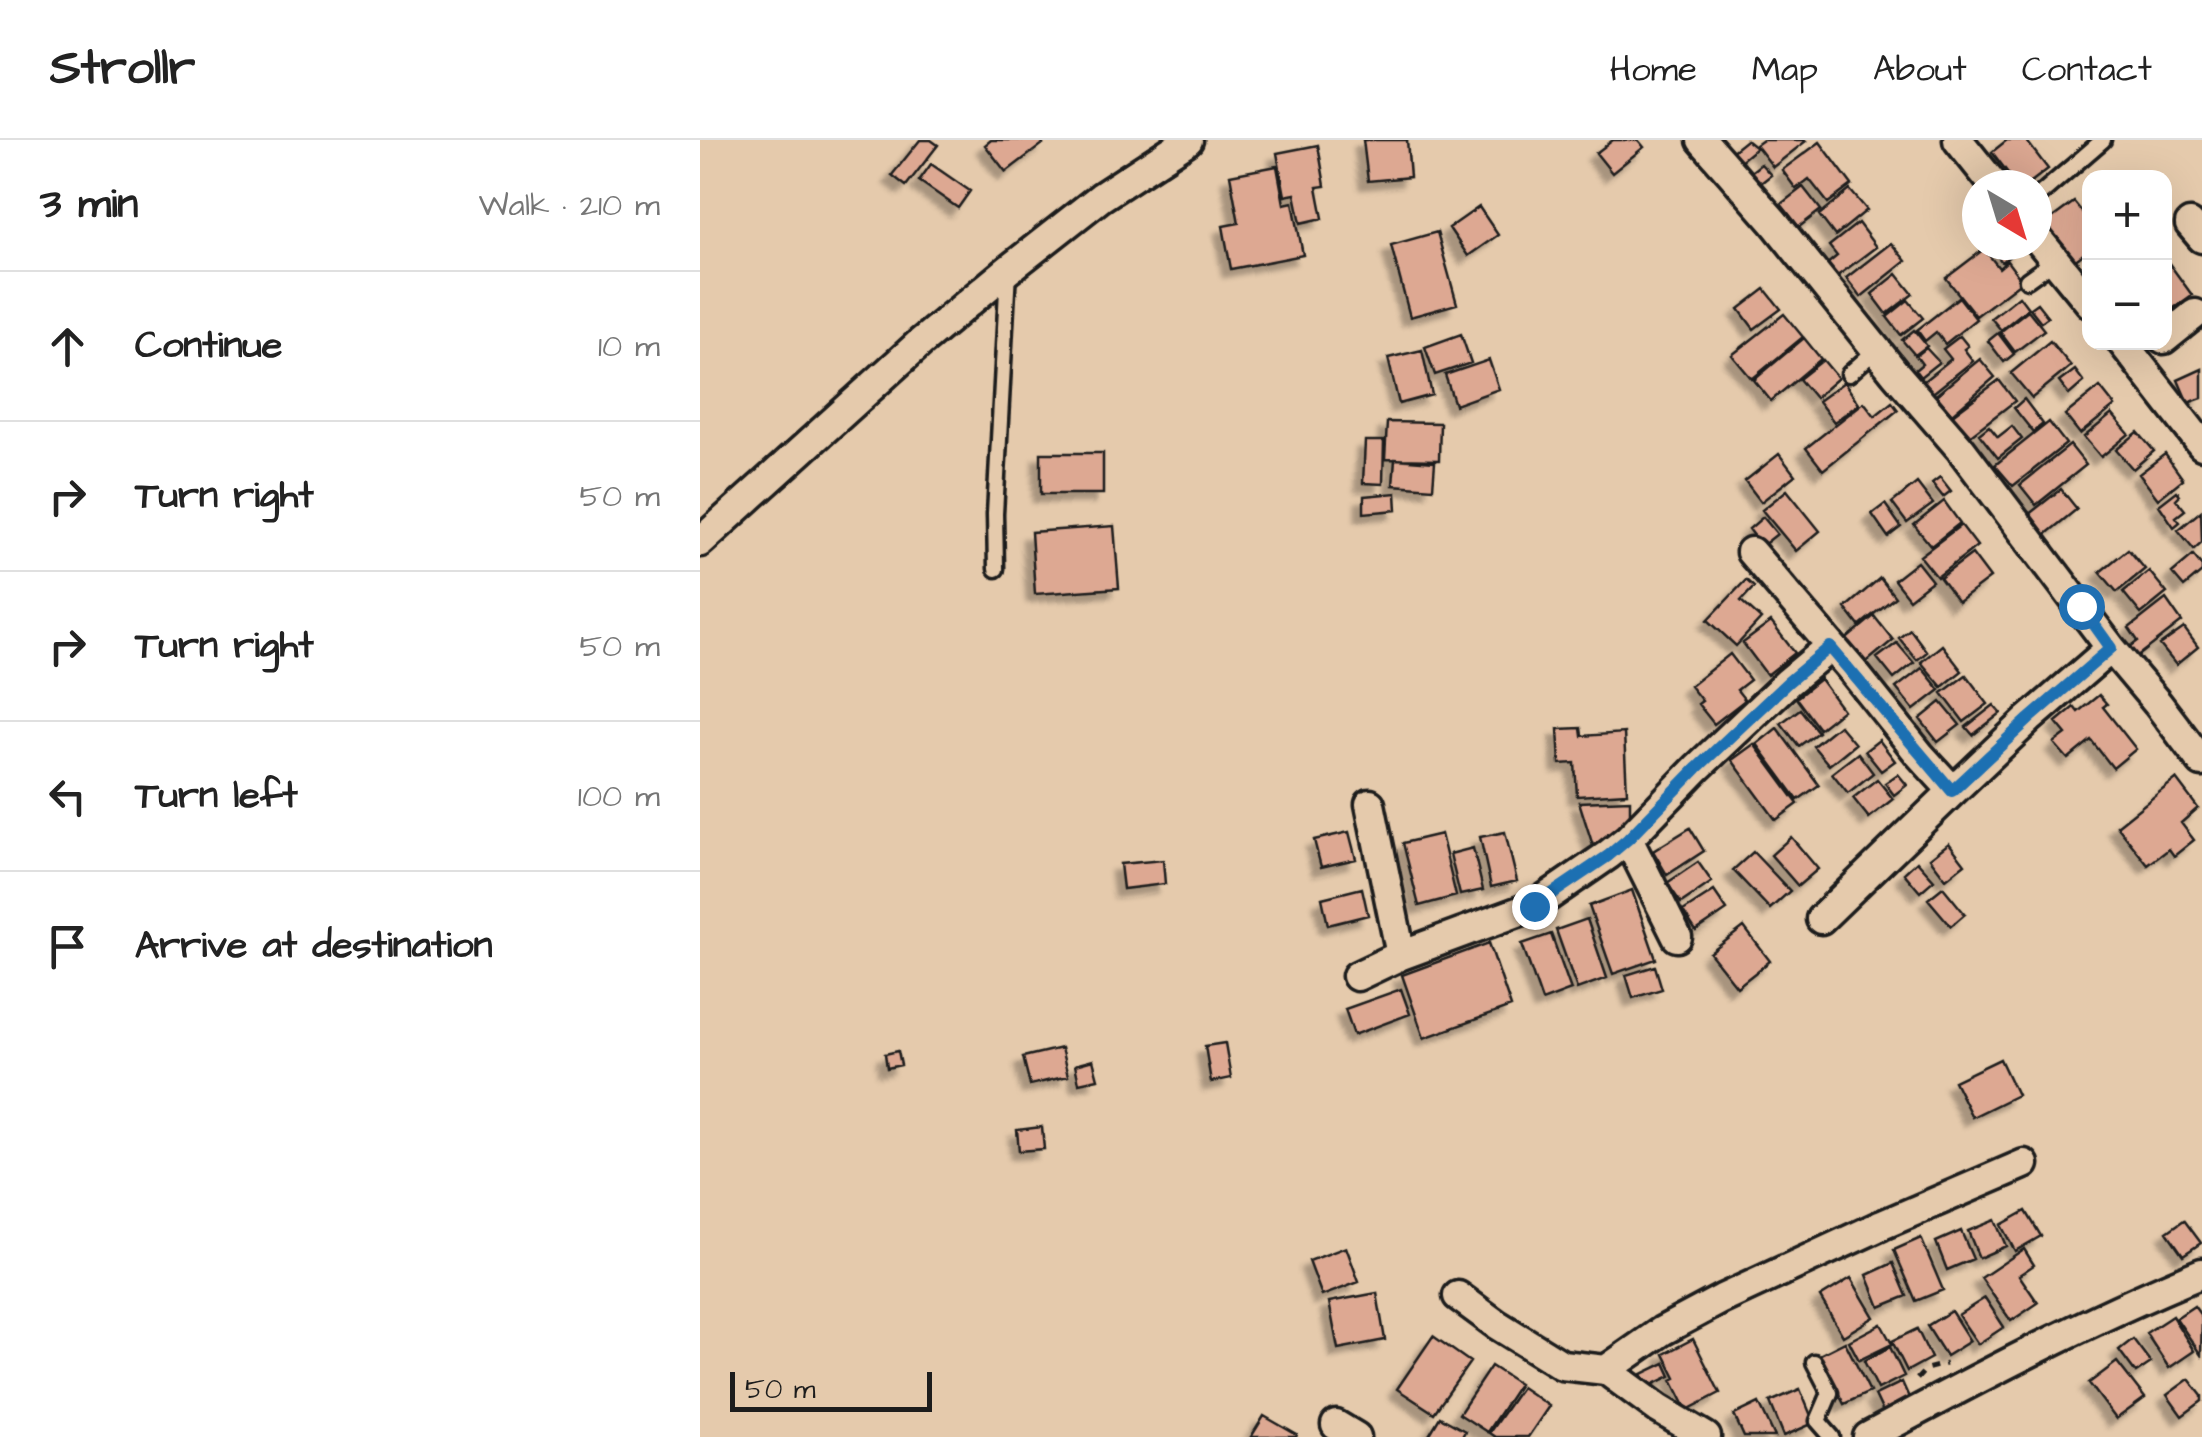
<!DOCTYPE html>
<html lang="en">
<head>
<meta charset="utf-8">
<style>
  body { margin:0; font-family:"Architects Daughter",sans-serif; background:#f2f2f2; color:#222 }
  .controls { position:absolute; right:30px; top:30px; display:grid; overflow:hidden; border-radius:20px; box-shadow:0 10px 40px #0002 }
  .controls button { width:90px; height:90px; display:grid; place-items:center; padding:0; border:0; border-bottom:2px solid #e0e0e0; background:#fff; color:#222; font:50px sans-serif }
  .compass { position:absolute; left:1262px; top:30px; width:90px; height:90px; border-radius:50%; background:#fff; box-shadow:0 10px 40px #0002; rotate:142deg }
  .scale { position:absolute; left:30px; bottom:25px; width:202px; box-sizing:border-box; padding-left:10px; border:5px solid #1c1c1c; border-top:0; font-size:28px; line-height:35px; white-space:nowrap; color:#1c1c1c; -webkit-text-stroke:8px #e5caac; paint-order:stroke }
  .stop { position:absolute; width:30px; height:30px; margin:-22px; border:8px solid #1f6fb2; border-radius:50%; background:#fff }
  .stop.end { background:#1f6fb2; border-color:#fff; box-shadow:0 2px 10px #0008 }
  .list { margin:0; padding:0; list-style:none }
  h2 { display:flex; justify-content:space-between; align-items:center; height:130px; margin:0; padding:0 40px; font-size:42px }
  h2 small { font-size:32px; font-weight:400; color:#767676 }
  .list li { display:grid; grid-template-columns:65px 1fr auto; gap:30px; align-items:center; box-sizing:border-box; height:150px; padding:0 40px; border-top:2px solid #e0e0e0 }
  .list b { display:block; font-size:38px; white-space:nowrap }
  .list em { font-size:32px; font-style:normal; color:#767676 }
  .icon { flex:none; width:55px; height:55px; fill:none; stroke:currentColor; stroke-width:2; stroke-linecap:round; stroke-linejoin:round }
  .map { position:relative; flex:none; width:1502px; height:1297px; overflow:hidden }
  header { display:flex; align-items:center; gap:60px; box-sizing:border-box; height:140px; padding:0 50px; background:#fff; border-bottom:2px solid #e0e0e0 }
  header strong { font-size:48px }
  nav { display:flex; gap:55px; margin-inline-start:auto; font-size:35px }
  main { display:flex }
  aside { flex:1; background:#fff }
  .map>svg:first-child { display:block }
  .building { fill:#dda892; stroke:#1c1c1c; stroke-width:2.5; filter:url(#shadow) }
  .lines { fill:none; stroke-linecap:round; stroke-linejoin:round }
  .lane-casing { stroke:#1c1c1c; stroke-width:21 }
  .street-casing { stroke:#1c1c1c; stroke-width:35 }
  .path { stroke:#1c1c1c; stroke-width:5; stroke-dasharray:8 8; stroke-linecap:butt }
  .lane { stroke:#e5caac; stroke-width:14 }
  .street { stroke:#e5caac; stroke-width:28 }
  .route { stroke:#1f6fb2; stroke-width:12 }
</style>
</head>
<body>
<header>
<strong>Strollr</strong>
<nav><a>Home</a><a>Map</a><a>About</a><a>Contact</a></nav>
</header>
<main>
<aside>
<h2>3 min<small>Walk · 210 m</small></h2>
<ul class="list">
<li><svg class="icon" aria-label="ahead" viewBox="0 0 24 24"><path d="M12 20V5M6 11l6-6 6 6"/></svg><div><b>Continue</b></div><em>10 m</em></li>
<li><svg class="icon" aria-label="right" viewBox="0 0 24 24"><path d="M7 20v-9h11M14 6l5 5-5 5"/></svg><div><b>Turn right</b></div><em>50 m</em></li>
<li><svg class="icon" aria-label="right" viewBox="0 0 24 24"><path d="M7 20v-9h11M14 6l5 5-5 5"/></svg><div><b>Turn right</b></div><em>50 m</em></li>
<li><svg class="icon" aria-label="left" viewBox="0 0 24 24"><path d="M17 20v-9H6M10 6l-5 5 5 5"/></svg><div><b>Turn left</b></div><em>100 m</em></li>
<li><svg class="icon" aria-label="arrive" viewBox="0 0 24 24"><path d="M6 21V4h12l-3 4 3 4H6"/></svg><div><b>Arrive at destination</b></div></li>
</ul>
</aside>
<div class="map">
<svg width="1502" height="1297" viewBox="0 0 1502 1297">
  <defs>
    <filter id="shadow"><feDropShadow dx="-8" dy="8" stdDeviation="2.5" flood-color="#0004"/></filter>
  </defs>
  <rect width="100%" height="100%" fill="#e5caac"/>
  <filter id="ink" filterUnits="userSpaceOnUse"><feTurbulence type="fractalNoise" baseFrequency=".01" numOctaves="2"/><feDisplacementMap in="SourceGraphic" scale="20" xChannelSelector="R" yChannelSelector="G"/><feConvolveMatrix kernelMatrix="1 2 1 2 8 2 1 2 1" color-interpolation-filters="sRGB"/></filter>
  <g filter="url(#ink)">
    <path class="building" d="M220 0H231L238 5 206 46 192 35Z
      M291 0H341L343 4 306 32 285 5Z
      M663 0H707L710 37 668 41Z
      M913 0H938L944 7 912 33 896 13Z
      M1046 0 1056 8 1033 27 1025 17Z
      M1063 0H1105L1106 1 1073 27 1056 5Z
      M1307 0H1326L1348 29 1327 45H1317L1292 12Z
      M1120 2 1152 45 1128 63 1109 39 1096 49 1082 30Z
      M618 5 625 46 617 47 623 78 601 83 595 54 585 56 577 13Z
      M231 24 270 51 258 68 219 41Z
      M1061 24 1071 35 1052 50 1043 38Z
      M577 26 584 64 593 62 603 115 531 129 523 86 539 83 530 35Z
      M1103 47 1121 70 1099 87 1081 64Z
      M1150 50 1167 70 1135 96 1119 75Z
      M1374 62 1390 82V109L1369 125 1340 87Z
      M779 67 798 95 768 116 749 88Z
      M1158 83 1176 107 1136 137 1126 125 1137 116 1129 106Z
      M737 92 757 164 710 177 691 105Z
      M1191 103 1206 121 1161 157 1146 138Z
      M1288 105H1312L1316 111 1302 122Z
      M1284 109 1299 128 1307 121 1322 141 1276 176 1246 138Z
      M1468 122 1492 155 1464 175V125Z
      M1197 134 1213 154 1187 174 1172 154Z
      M1065 149 1081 169 1054 189 1039 169Z
      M1319 156 1328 168 1301 190 1291 178Z
      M1259 157 1276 179 1245 204 1236 192 1225 201 1217 190Z
      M1208 160 1223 178 1201 195 1187 177Z
      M1337 163 1348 177 1341 182 1330 168Z
      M1328 170 1344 190 1315 212 1300 192Z
      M1084 174 1103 197 1052 239 1032 215Z
      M1214 190 1227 206 1215 215 1202 200Z
      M1298 193 1314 214 1304 222 1288 201Z
      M761 194 771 223 735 235 725 207Z
      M1260 196 1268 206 1264 209 1273 221 1229 256 1220 244 1251 219 1243 209Z
      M1104 198 1121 219 1071 261 1054 240Z
      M1350 201 1371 226 1332 258 1311 233Z
      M1226 208 1239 222 1220 237 1215 230 1222 224 1216 216Z
      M722 210 732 255 699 264 688 218Z
      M1280 219 1295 237 1252 274 1236 255Z
      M789 220 799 249 755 265 745 235Z
      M1123 220 1138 238 1115 258 1099 239Z
      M1502 229V258L1488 263 1478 240Z
      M1375 230 1384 242 1369 255 1359 242Z
      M1299 240 1315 261 1268 297 1251 276Z
      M1144 242 1159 264 1134 282 1118 261Z
      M1400 247 1415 266 1380 294 1365 275Z
      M1324 259 1343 284 1333 292 1314 268Z
      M1164 262 1175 276 1192 262 1198 270 1123 330 1106 308Z
      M1412 274 1429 294 1401 317 1384 297Z
      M687 282 740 283 739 320 685 319Z
      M1349 282 1366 304 1313 346 1295 325Z
      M1289 286 1298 297 1312 286 1322 299 1298 318 1279 294Z
      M1438 292 1454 311 1433 329 1416 310Z
      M665 301H684L683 344 663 343Z
      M1370 305 1386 325 1336 365 1320 345Z
      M341 313H403V354H341Z
      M1079 314 1095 335 1061 362 1045 341Z
      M1465 314 1483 339 1458 359 1439 334Z
      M695 319 735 322 733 348 693 345Z
      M1240 337 1251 351 1243 357 1232 343Z
      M1217 343 1233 364 1207 383 1192 363Z
      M1361 349 1377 369 1345 395 1328 375Z
      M1087 350 1120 391 1096 411 1062 370Z
      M1477 351 1480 355 1476 359 1485 370 1476 377 1480 382 1474 387 1459 365Z
      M696 353 697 370 664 373V356Z
      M1244 361 1260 383 1231 406 1214 385Z
      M1185 364 1201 387 1188 397 1172 374Z
      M1501 371 1502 402 1494 409 1478 390Z
      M1063 377 1077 394 1062 406 1049 389Z
      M1261 385 1277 406 1237 437 1220 416Z
      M414 386 419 448 335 454 331 392Z
      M1428 409 1445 429 1417 452 1400 432Z
      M1272 414 1290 438 1258 462 1240 438Z
      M1493 415 1502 426V432L1484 447 1472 433Z
      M1217 422 1232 441 1209 459 1194 440Z
      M1449 431 1467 453 1441 474 1423 452Z
      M1180 438 1195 457 1159 486 1145 468Z
      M1046 440 1054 447 1041 461 1061 479 1036 506 1008 480Z
      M1466 459 1482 482 1437 517 1430 507 1438 501 1429 488Z
      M1174 476 1193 500 1163 525 1143 502Z
      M1071 482 1095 513 1067 535 1043 503Z
      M1484 488 1498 507 1476 525 1460 505Z
      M1210 489 1227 512 1217 520 1199 498Z
      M1197 503 1214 523 1194 539 1177 518Z
      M1242 505 1262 531 1242 547 1221 522Z
      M1030 514 1050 540 1037 550 1045 560 1014 584 998 564 1002 561 990 546Z
      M1222 528 1240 550 1214 570 1196 548Z
      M1266 535 1288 564 1264 582 1242 553Z
      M1120 539 1143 570 1119 589 1096 558Z
      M1399 555 1407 564 1403 567 1436 609 1413 628 1391 600 1368 619 1354 603 1366 594 1356 582 1374 567 1378 572Z
      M1241 562 1260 585 1238 602 1220 579Z
      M1294 565 1301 573 1273 595 1266 587Z
      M1100 569 1118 592 1099 606 1081 583Z
      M1139 585 1155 604 1129 625 1113 606Z
      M881 588 882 596 924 593 927 653 877 656 875 623 860 624 858 589Z
      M1077 588 1119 645 1098 660 1057 604Z
      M1179 600 1195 621 1181 631 1165 611Z
      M1054 604 1098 664 1076 680 1032 620Z
      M1158 613 1173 633 1148 653 1132 633Z
      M1198 634 1207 645 1194 655 1185 643Z
      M1177 639 1193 659 1169 678 1153 658Z
      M1476 639 1498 668 1481 683 1494 700 1474 716 1469 709 1448 725 1417 686Z
      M930 660V681L894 709 879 662Z
      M990 688 1004 711 967 735 953 711Z
      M649 692 656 719 621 727 614 700Z
      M805 692 817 741 791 747 780 697Z
      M741 694 756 756 719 766 703 703Z
      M1091 697 1118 729 1098 746 1071 715Z
      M1249 703 1265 724 1246 739 1230 718Z
      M773 708 783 750 760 755 750 714Z
      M1053 712 1090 751 1070 769 1033 730Z
      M463 720 465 744 423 749 420 724Z
      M1217 721 1234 740 1220 752 1204 733Z
      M998 722 1012 742 981 763 967 743Z
      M1243 747 1265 774 1251 786 1228 759Z
      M662 748 668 775 628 785 622 758Z
      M932 750 956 819 913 834 889 766Z
      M1014 751 1027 770 996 791 983 771Z
      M887 779 907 838 877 849 856 790Z
      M1044 787 1070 821 1037 847 1010 813Z
      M851 794 871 850 842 861 822 804Z
      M789 803 811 867 724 898 702 835Z
      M955 826 962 849 933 858 926 835Z
      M701 849 710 874 654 895 645 869Z
      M525 903 531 938 511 942 505 906Z
      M361 908 368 936 330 945 323 917Z
      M198 911 201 925 187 928 185 914Z
      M1300 919 1317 955 1272 977 1254 941Z
      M393 920 398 939 379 943 375 925Z
      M342 987 344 1009 319 1011 317 990Z
      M1326 1071 1341 1096 1315 1111 1301 1085Z
      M1295 1080 1306 1106 1279 1118 1268 1091Z
      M1484 1080 1501 1103 1483 1115 1467 1092Z
      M1261 1091 1273 1119 1247 1130 1236 1102Z
      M1221 1098 1243 1150 1216 1161 1194 1110Z
      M646 1107 659 1142 622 1156 609 1121Z
      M1324 1109 1334 1125 1319 1135 1338 1163 1311 1181 1281 1138Z
      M1193 1123 1207 1156 1180 1167 1167 1135Z
      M1151 1138 1174 1177 1143 1196 1120 1157Z
      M677 1153 685 1200 638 1209 629 1162Z
      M1285 1158 1304 1187 1278 1204 1258 1175Z
      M1494 1166 1502 1177 1501 1215 1476 1178Z
      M1251 1171 1270 1201 1246 1216 1227 1186Z
      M1472 1176 1494 1211 1469 1228 1446 1193Z
      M1181 1184 1192 1204 1159 1220 1149 1201Z
      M1217 1189 1231 1218 1207 1231 1192 1201Z
      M733 1196 770 1222 734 1273 697 1249Z
      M993 1199 1020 1253 987 1270 972 1240 976 1238 964 1214Z
      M1433 1199 1451 1223 1436 1233 1419 1210Z
      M1145 1202 1170 1252 1144 1264 1119 1215Z
      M1190 1207 1204 1236 1178 1249 1164 1221Z
      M1417 1222 1445 1258 1416 1279 1389 1243Z
      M965 1223 971 1236 948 1247 942 1234Z
      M791 1226 819 1244 787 1292 759 1274Z
      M1489 1239 1502 1256V1261L1482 1276 1467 1255Z
      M1202 1242 1211 1262 1184 1274 1175 1255Z
      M821 1247 849 1266 828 1297H795L789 1293Z
      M1100 1249 1114 1283 1084 1296 1070 1262Z
      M1059 1263 1075 1297H1044L1034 1275Z
      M564 1276 597 1295 596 1297H551Z
      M740 1277 765 1291 762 1297H728Z"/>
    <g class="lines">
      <defs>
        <path id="lane" d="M1337 57 1403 0
          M1327 140 1355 120
          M1149 234 1176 210
          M296 429 295 374 308 131
          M1114 1222 1130 1253 1118 1281 1132 1297"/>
        <path id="street" d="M1002 0 1074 82 1195 233 1260 308 1411 508 1329 579 1253 651 1220 615 1152 530 1051 412
          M1258 0 1294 45
          M1490 84 1502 98
          M1337 98 1390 163
          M1464 199 1495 174
          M1422 202 1502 305
          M0 402 220 203 308 130 401 57 488 0
          M1411 508 1458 564 1502 622
          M670 664 701 815
          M928 699 977 797
          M1121 779 1253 651
          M657 836 701 815 834 766 908 715 928 699 997 628 1088 542 1130 507
          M758 1156 796 1184 862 1225 906 1230 959 1269 1006 1297
          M906 1230 962 1191 1022 1159 1182 1085 1324 1024
          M636 1285 656 1297
          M1168 1297C1278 1238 1387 1180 1502 1133"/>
      </defs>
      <use href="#lane" class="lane-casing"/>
      <use href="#street" class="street-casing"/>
      <path class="path" d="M1217 1239 1226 1229 1246 1224"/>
      <use href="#lane" class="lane"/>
      <use href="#street" class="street"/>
    </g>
  </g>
  <g class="lines" filter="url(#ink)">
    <path class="route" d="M834 766 908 716 928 699 997 628 1088 542 1130 507 1252 651 1329 579 1411 508 1381 466"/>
  </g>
</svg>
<div class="controls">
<button>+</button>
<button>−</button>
</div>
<svg class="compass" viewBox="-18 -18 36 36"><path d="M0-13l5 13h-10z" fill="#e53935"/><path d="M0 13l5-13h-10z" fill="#767676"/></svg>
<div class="scale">50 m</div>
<div class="stop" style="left:1381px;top:466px"></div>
<div class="stop end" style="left:834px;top:766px"></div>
</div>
</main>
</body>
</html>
